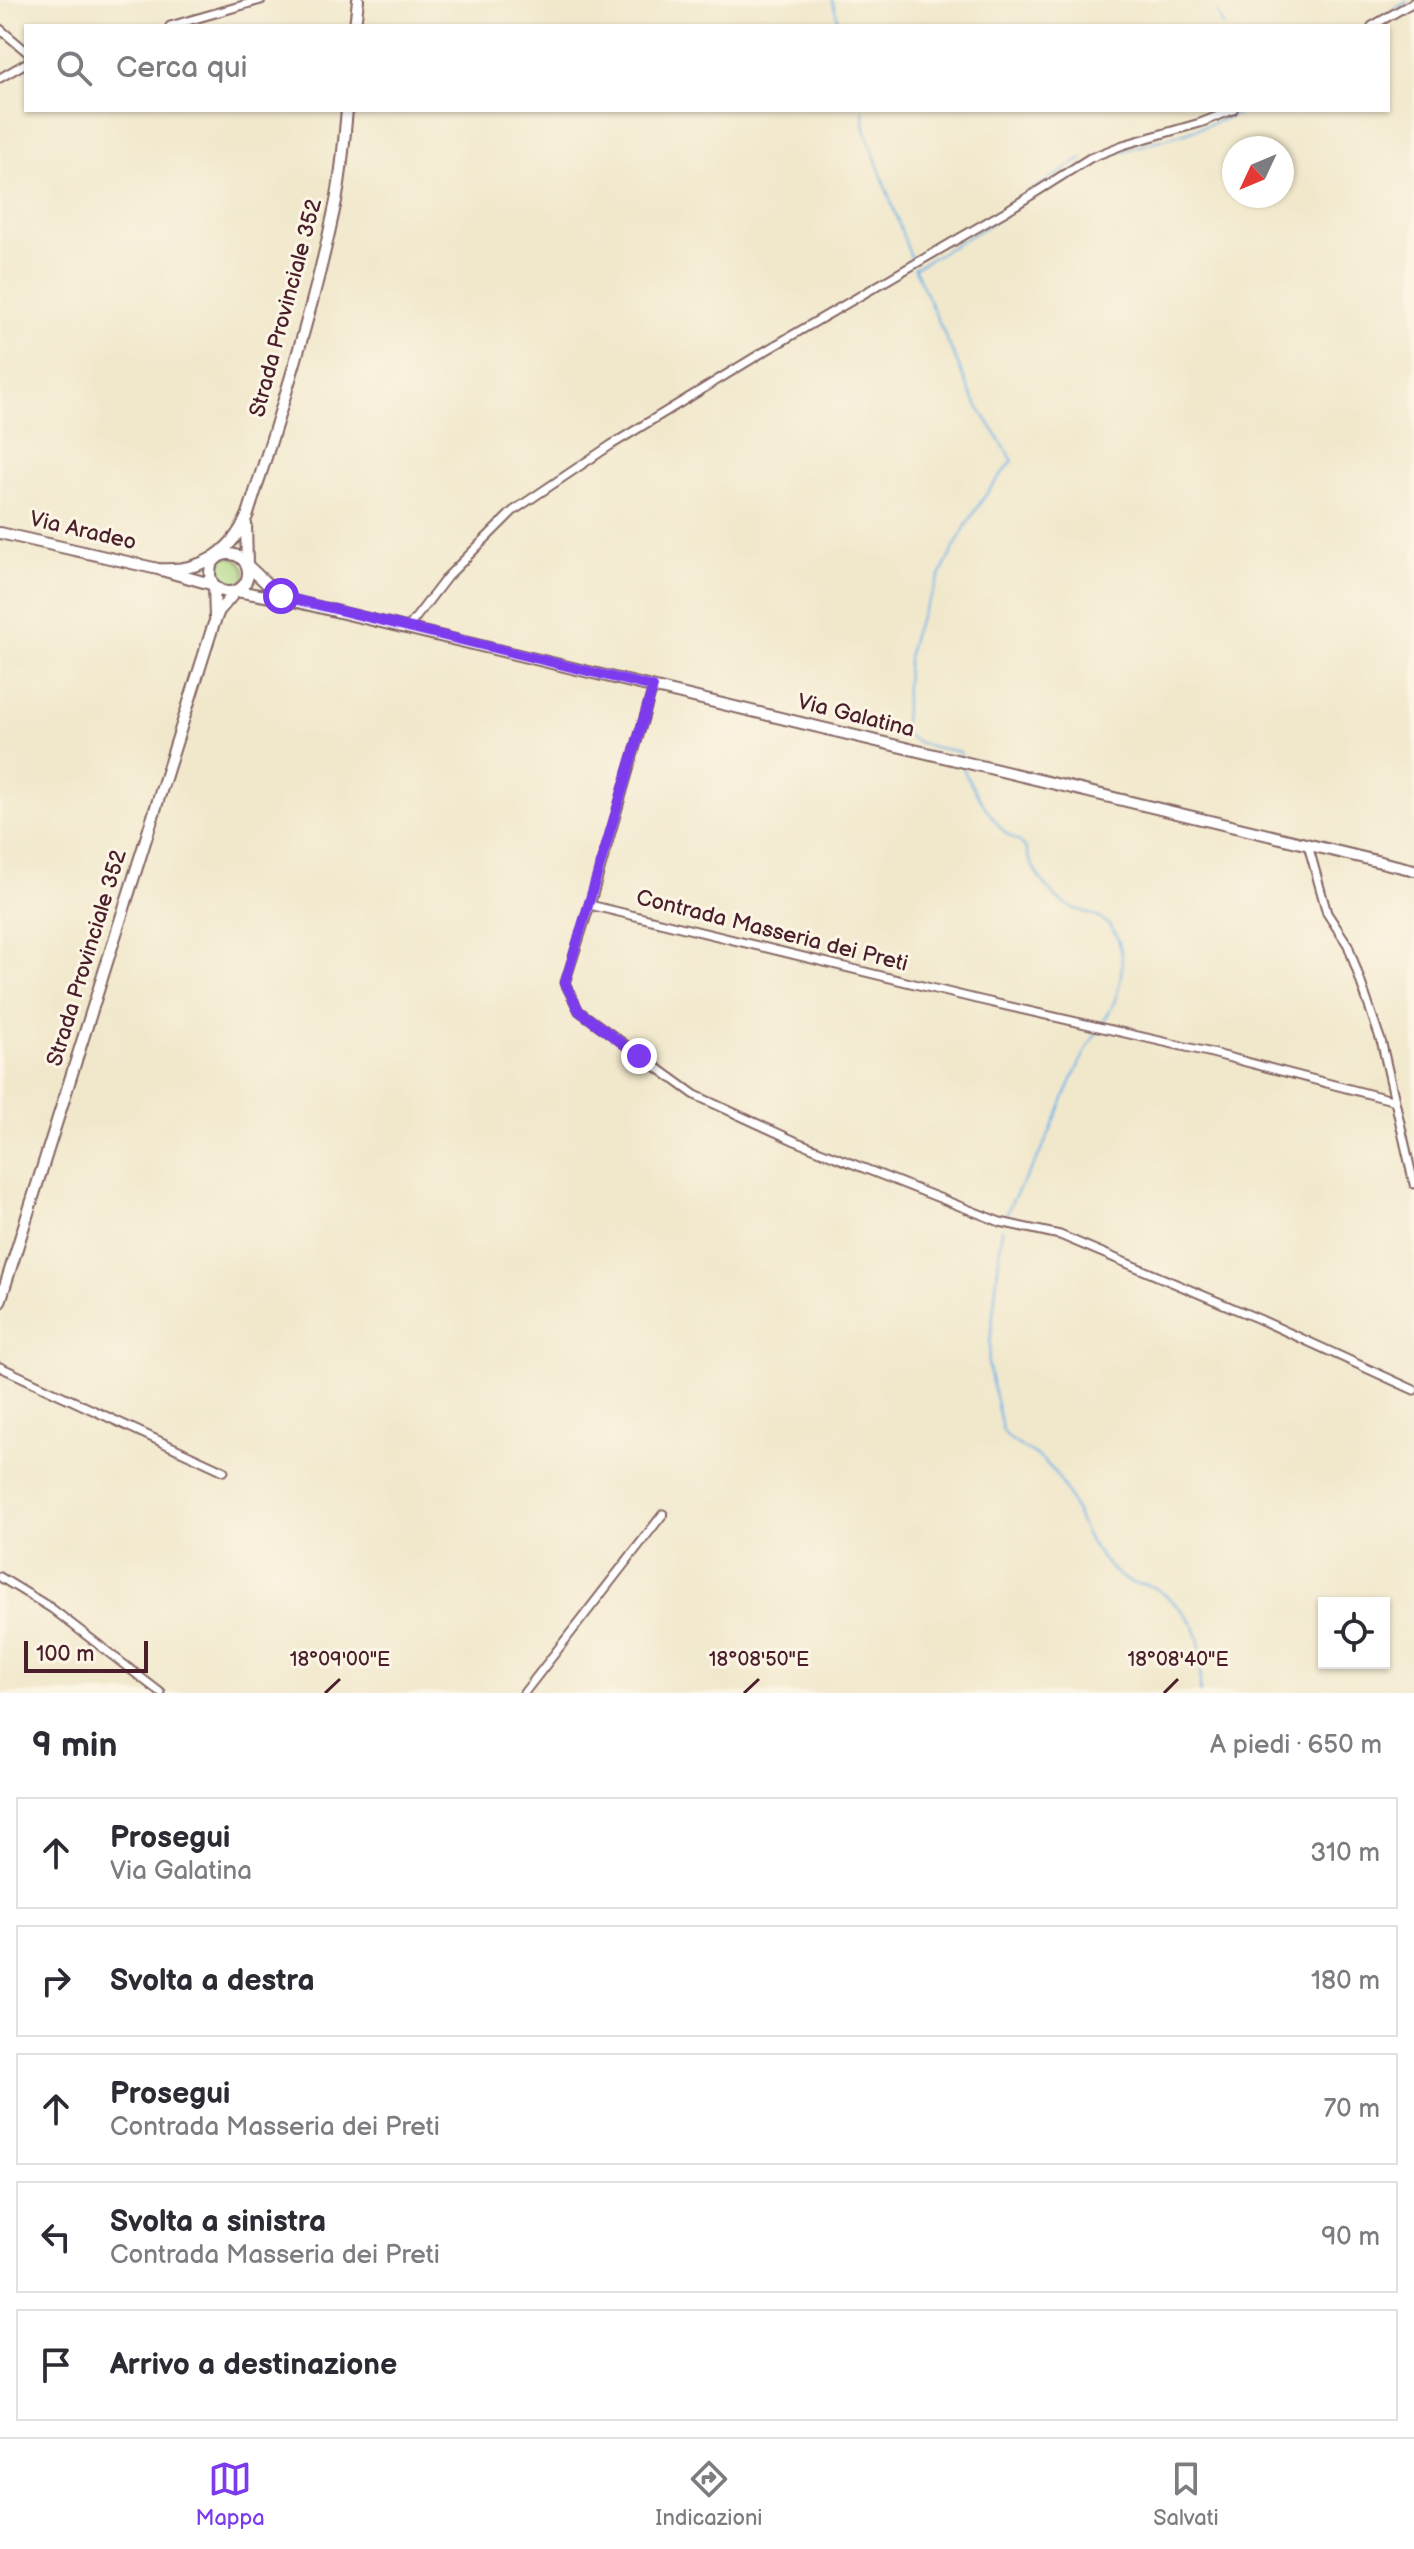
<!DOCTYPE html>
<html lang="it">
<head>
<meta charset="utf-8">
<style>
  body { margin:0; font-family:"Balsamiq Sans",sans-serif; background:#f7f7f7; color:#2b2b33 }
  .controls { position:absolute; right:24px; bottom:24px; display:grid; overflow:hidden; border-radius:0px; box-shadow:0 2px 6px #0004 }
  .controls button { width:72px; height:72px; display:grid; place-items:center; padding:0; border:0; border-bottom:2px solid #e1e1e2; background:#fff; color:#2b2b33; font:40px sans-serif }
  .compass { position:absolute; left:1222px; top:136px; width:72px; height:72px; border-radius:50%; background:#fff; box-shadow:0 2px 6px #0004; rotate:226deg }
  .scale { position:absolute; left:24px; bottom:20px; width:124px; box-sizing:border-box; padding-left:8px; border:4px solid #4a1f2b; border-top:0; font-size:22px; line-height:28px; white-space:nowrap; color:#4a1f2b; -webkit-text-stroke:6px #fcf5e5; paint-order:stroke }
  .stop { position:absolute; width:24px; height:24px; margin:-18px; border:6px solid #7c3aed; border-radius:50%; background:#fff }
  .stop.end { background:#7c3aed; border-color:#fff; box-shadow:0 2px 8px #0008 }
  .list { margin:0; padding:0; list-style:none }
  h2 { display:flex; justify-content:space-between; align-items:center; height:104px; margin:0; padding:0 32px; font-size:34px }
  h2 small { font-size:26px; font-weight:400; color:#7c7c81 }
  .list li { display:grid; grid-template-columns:52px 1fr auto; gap:24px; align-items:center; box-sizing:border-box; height:112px; margin:0 16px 16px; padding:0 16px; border:2px solid #e1e1e2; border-radius:0px }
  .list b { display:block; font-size:30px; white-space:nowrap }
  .list p { margin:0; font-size:26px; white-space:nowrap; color:#7c7c81 }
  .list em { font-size:26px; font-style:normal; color:#7c7c81 }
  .icon { flex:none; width:44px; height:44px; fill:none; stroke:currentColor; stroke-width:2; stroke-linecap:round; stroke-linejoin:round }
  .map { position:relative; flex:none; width:1414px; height:1693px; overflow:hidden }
  .search { position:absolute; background:#fff; box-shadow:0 2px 6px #0004; left:24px; right:24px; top:24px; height:88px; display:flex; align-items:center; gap:20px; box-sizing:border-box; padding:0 28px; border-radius:0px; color:#7c7c81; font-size:30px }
  .sheet { height:744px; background:#fff }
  nav { display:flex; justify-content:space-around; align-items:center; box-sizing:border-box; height:112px; border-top:2px solid #e1e1e2; background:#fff; font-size:22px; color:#7c7c81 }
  nav a { display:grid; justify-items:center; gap:4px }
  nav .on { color:#7c3aed }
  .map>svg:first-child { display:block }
  .green { fill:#aad581; stroke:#7a7a56; stroke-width:2 }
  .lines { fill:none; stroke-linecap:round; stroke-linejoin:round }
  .stream { stroke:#73b3e7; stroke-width:2 }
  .street-casing { stroke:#846563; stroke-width:11 }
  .secondary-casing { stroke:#846563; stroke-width:14 }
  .street { stroke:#fff; stroke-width:7 }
  .secondary { stroke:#fff; stroke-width:10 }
  .route { stroke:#7c3aed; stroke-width:10 }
  .ticks { fill:none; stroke:#4a1f2b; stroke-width:3 }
  .labels { text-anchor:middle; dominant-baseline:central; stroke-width:6; stroke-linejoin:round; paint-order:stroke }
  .street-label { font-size:22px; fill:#4a1f2b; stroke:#fcf5e5 }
  .ticks-label { font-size:20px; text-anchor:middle; fill:#4a1f2b; stroke:#fcf5e5; stroke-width:6; stroke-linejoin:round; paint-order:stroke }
</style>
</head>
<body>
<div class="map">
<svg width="1414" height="1693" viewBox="0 0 1414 1693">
  <rect width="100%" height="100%" fill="#fcf5e5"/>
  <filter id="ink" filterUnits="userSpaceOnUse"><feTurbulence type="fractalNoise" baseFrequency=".0125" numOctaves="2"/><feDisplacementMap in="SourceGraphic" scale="16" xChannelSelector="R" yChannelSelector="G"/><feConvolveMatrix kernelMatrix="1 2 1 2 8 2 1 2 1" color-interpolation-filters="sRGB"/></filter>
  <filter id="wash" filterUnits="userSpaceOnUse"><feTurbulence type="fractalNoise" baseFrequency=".006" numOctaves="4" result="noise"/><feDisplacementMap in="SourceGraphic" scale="32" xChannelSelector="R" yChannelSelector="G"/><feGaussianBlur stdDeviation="1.8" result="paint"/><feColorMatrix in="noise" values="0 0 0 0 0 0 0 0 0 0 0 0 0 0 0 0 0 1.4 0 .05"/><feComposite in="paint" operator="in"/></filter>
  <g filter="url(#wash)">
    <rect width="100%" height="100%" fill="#f1e8cc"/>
    <path class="green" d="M213 573a16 16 0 1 1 32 0a16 16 0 1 1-32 0Z"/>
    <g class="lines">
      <path class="stream" d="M832 0 840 26
        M1217 13 1224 26
        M1367 26 1407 2
        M1380 26 1414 7
        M863 110 865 129 912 261
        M1113 154 1188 132 1249 110
        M1081 168 1105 157
        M1009 205 1082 159
        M912 259 927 253
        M914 267 974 400 1013 461C978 498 952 548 932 594 925 609 916 622 912 639 904 668 907 701 903 731 915 747 943 748 960 752L961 757
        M915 268 1004 216
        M963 768C968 782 995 824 1007 834 1013 839 1022 841 1026 849 1028 853 1027 856 1030 861 1036 874 1048 891 1059 900 1072 911 1090 911 1104 921 1133 943 1122 998 1103 1022
        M1005 1218C1012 1196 1027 1178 1038 1157 1059 1116 1072 1071 1097 1032
        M1002 1229 988 1363 1002 1429C1011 1446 1035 1451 1049 1466 1073 1492 1078 1529 1100 1556 1108 1566 1121 1580 1133 1583 1139 1585 1145 1583 1151 1586 1160 1589 1168 1597 1175 1604 1207 1632 1200 1653 1200 1693"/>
    </g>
  </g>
  <g filter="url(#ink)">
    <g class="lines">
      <defs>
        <path id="street" d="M170 26 261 0
          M1372 26 1414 2
          M0 29 26 51
          M0 78 26 63
          M407 629 447 577 513 511 611 445 760 354 1006 211 1090 158 1123 145 1200 123 1233 110
          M1308 845 1327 913 1348 945 1382 1044 1414 1184
          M590 905 653 687
          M1392 1100 1208 1052 976 999 590 905 565 983 579 1011 695 1095 795 1141 1000 1222 1060 1235 1259 1319 1414 1390
          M0 1367 224 1471
          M0 1577 51 1608 161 1693
          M524 1693 663 1514"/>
        <path id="secondary" d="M355 26 358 0
          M246 524 247 565 281 597
          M0 533 158 569 214 585 215 618
          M210 573a19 19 0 1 1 38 0a19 19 0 1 1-38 0Z
          M158 569C201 572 231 554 248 514 281 411 314 307 336 201 342 172 344 140 347 110
          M0 1302 213 626 219 611 236 591 289 600 460 641 1414 870"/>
      </defs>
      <use href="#street" class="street-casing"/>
      <use href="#secondary" class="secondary-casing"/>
      <use href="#street" class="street"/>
      <use href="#secondary" class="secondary"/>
    </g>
  </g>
  <g class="lines" filter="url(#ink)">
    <path class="route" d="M281 596 653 687 565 983 579 1011 639 1056"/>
  </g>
  <path class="ticks" d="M325 1693 340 1679M744 1693 759 1679M1164 1693 1178 1679"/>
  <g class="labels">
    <g class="street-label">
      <text transform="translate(286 308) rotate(-75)">Strada Provinciale 352</text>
      <text transform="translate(83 531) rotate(13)">Via Aradeo</text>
      <text transform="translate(856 716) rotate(14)">Via Galatina</text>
      <text transform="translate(772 931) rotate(14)">Contrada Masseria dei Preti</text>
      <text transform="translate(87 958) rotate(-73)">Strada Provinciale 352</text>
    </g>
  </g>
  <g class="ticks-label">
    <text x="340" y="1666">18°09'00"E</text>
    <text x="759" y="1666">18°08'50"E</text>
    <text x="1178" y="1666">18°08'40"E</text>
  </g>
</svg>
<div class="controls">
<button><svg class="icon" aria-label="locate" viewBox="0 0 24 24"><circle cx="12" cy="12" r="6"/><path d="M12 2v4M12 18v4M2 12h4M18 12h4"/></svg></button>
</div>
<svg class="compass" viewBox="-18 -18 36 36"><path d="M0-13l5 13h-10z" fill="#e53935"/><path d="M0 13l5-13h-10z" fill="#7c7c81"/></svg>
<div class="scale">100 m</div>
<div class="stop" style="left:281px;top:596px"></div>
<div class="stop end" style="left:639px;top:1056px"></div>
<div class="search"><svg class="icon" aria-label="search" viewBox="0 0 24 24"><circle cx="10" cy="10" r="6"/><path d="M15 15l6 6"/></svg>Cerca qui</div>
</div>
<section class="sheet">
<h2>9 min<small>A piedi · 650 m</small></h2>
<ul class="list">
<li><svg class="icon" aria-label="ahead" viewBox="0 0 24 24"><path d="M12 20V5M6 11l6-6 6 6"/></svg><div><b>Prosegui</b><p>Via Galatina</p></div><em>310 m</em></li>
<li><svg class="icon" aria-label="right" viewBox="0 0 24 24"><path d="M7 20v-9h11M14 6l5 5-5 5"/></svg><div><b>Svolta a destra</b></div><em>180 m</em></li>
<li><svg class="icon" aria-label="ahead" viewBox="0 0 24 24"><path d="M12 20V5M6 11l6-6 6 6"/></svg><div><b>Prosegui</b><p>Contrada Masseria dei Preti</p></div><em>70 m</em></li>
<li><svg class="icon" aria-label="left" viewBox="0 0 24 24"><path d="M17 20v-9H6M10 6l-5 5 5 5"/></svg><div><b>Svolta a sinistra</b><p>Contrada Masseria dei Preti</p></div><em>90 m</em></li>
<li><svg class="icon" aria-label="arrive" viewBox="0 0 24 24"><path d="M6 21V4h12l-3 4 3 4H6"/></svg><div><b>Arrivo a destinazione</b></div></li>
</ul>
</section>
<nav>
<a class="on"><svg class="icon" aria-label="map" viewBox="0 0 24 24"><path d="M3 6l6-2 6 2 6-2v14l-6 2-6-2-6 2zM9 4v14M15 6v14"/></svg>Mappa</a>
<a><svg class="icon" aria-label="directions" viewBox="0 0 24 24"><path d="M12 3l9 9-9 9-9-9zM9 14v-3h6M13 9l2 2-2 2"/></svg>Indicazioni</a>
<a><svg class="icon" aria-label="saved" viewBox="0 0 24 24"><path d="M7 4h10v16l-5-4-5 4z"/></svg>Salvati</a>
</nav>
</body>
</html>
